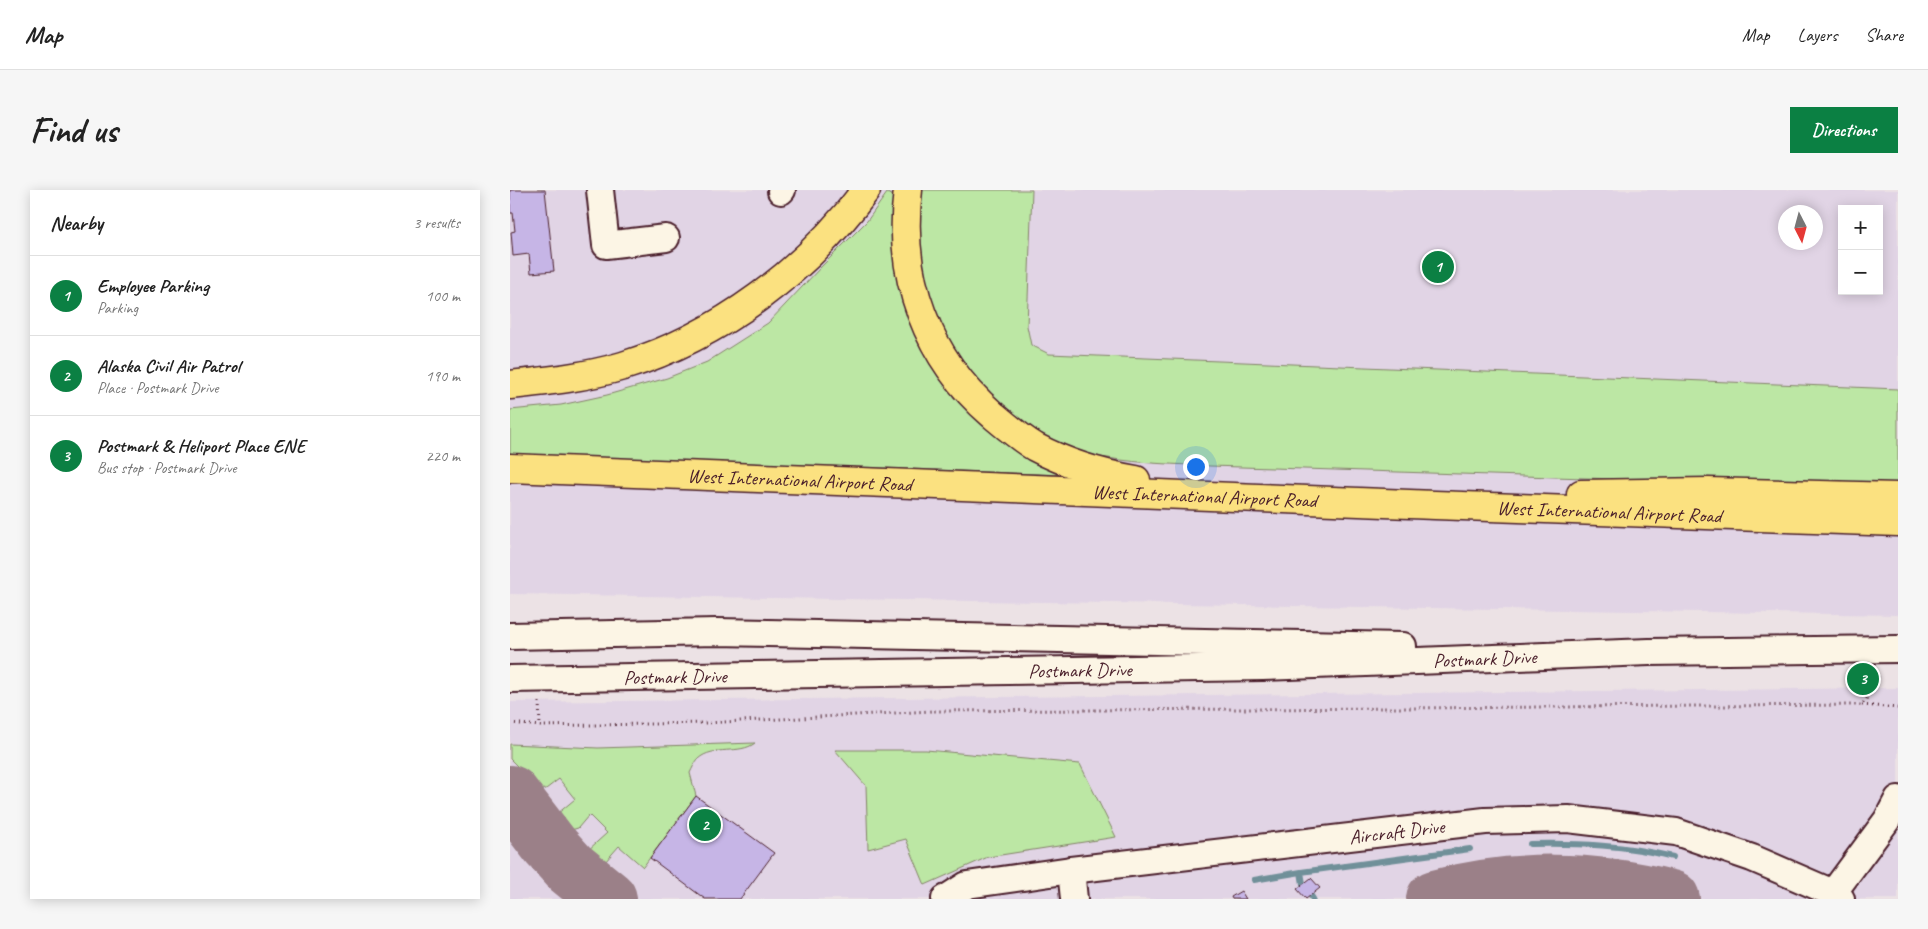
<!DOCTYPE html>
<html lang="en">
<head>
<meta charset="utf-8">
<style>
  body { margin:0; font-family:Caveat,sans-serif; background:#f6f6f6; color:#222 }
  .controls { position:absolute; right:15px; top:15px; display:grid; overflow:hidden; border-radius:0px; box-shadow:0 2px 12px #0003 }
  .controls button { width:45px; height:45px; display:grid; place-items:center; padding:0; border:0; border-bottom:1px solid #e0e0e0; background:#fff; color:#222; font:25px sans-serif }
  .compass { position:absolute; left:1268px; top:15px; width:45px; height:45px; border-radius:50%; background:#fff; box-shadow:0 2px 12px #0003; rotate:174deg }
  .you { position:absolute; left:685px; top:276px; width:18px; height:18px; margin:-12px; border:4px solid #fff; border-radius:50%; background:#1a73e8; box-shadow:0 0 0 8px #1a73e833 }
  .badge { display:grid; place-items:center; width:32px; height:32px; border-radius:50%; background:#0b8043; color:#fff; font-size:16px; font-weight:700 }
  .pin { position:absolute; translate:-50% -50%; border:2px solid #fff; box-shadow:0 1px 5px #0006 }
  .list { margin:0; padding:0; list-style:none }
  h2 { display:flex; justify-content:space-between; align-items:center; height:65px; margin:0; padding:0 20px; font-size:21px }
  h2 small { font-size:16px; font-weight:400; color:#767676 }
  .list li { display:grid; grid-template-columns:32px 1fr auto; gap:15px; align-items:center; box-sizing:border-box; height:80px; padding:0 20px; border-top:1px solid #e0e0e0 }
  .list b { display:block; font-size:19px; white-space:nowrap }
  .list p { margin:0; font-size:16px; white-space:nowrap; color:#767676 }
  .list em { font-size:16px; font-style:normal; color:#767676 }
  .map { position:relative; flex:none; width:1388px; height:709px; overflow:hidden; border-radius:0px }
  header { display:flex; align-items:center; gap:30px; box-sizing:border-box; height:70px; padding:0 25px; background:#fff; border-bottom:1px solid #e0e0e0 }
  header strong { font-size:24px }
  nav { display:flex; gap:28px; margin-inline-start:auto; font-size:18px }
  .intro { display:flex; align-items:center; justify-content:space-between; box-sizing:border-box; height:120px; padding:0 30px }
  h1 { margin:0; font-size:35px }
  .button { padding:12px 22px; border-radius:0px; background:#0b8043; color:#fff; font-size:18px; font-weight:700 }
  main { display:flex; gap:30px; padding:0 30px }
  aside { flex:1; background:#fff; border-radius:0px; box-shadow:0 2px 12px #0003 }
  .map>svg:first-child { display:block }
  .built { fill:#e1d4e5; fill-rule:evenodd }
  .green { fill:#bce7a4; stroke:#838368 }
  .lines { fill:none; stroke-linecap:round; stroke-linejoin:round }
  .stream { stroke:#709099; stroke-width:6 }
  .taxiway { stroke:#9b8088; stroke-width:58 }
  .building { fill:#c6b5e6; stroke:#4a1f2b }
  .minor-casing { stroke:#4a1f2b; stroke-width:30 }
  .major-casing { stroke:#4a1f2b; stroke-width:31 }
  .path { stroke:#4a1f2b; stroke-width:3; stroke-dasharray:1 4; stroke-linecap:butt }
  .minor { stroke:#fcf5e5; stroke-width:26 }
  .major { stroke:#fbe180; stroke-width:28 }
  .labels { text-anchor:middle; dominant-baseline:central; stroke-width:4.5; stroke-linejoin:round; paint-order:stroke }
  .street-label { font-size:20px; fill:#4a1f2b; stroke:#fcf5e5 }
</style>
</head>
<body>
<header>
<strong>Map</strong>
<nav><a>Map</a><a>Layers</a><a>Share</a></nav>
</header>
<div class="intro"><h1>Find us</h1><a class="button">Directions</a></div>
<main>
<aside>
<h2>Nearby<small>3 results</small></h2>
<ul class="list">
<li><span class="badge">1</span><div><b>Employee Parking</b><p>Parking</p></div><em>100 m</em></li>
<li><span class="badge">2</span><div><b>Alaska Civil Air Patrol</b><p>Place · Postmark Drive</p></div><em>190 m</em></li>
<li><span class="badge">3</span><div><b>Postmark &amp; Heliport Place ENE</b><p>Bus stop · Postmark Drive</p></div><em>220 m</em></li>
</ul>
</aside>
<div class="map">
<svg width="1388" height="709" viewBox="0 0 1388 709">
  <rect width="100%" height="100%" fill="#ece2e5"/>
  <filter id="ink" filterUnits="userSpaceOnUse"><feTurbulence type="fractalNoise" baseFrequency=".02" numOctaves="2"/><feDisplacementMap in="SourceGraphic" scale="10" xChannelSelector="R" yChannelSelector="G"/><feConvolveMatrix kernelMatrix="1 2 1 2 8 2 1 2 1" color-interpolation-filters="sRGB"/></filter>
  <g filter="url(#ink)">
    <path class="built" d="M0 0H1388V425L0 404ZM1332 19H1369V101H1332ZM1276 22H1306V52H1276Z
      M1388 498V709H0V512Z"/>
    <path class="green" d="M411 0H522L517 136 521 155 539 164 1388 199V298L700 276C666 274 632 274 598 268 591 267 583 267 576 265 523 248 459 194 434 144 430 137 427 127 425 119 411 80 406 41 411 0Z
      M377 3 384 6 388 77 394 114 407 146 426 180 444 208 496 254 554 285 0 264V220L51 215 97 205 157 188 197 172 258 133 311 77 357 31Z
      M245 553C230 565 203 555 188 569 185 572 182 579 180 583L186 606 133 677 109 656 95 672 85 675 78 669 77 661 97 643 79 625 68 638 54 642 44 630 47 624 65 609 49 589 36 599 23 600 15 584 0 569V554L88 558Z
      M416 560 570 574 606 647 478 667 415 695 396 649 358 659 356 596 325 560Z"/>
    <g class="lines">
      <path class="stream" d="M1020 654C1069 653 1116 655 1163 667
        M791 682 793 694 803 709
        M744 690 791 682 960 659"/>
      <path class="taxiway" d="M0 604 40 656 60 678 98 709
        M925 709C1002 688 1084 689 1161 709"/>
    </g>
    <path class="building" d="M0 0H35L44 81 21 83 19 64 3 66 1 42 5 41 3 23H0Z
      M186 606 264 663 230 709H195L140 668Z
      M801 688 810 698 796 709 787 699Z
      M731 701 736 709H722L721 707Z"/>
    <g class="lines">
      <defs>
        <g id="minor">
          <path d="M90 0 96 55 156 48"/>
          <path d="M271 1 272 0"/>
          <path d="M0 446 207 442 893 456"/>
          <path id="s1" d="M0 489 752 477 1139 462 1388 459"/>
          <path d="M561 680 564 709"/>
          <path d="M1323 703 1377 630 1388 609"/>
          <path id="s2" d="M435 709 457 695 561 680 975 631 1058 629 1166 642 1242 668 1323 703 1331 709"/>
        </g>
        <g id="major">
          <path d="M398 0C387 87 417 168 483 225 496 236 510 248 525 257 557 274 591 284 626 290"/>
          <path d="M0 195C38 191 76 187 113 176 210 146 296 81 356 0"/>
          <path id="s3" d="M0 278 925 315 1388 332"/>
          <path d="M1071 304 1198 302 1388 307"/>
        </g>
      </defs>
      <use href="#minor" class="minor-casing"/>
      <use href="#major" class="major-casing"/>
      <path class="path" d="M29 512 30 536
        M1352 515 1388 518
        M0 533 30 536 194 533 422 521 1352 515 1365 496 1369 483"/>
      <use href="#minor" class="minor"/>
      <use href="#major" class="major"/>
    </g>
  </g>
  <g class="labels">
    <g class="street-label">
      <text stroke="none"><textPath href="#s3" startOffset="290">West International Airport Road</textPath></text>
      <text stroke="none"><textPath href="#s3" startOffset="695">West International Airport Road</textPath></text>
      <text stroke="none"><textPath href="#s3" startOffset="1100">West International Airport Road</textPath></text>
      <text stroke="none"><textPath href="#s1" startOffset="975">Postmark Drive</textPath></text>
      <text stroke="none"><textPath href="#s1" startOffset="570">Postmark Drive</textPath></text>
      <text stroke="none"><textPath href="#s1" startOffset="165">Postmark Drive</textPath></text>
      <text stroke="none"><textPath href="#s2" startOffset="459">Aircraft Drive</textPath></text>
    </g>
  </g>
</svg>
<div class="controls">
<button>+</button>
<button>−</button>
</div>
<svg class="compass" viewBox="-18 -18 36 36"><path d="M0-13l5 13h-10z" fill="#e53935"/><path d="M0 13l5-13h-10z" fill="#767676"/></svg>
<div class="you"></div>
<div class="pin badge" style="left:928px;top:77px">1</div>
<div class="pin badge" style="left:195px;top:635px">2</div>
<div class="pin badge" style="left:1353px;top:489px">3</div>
</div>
</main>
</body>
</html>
